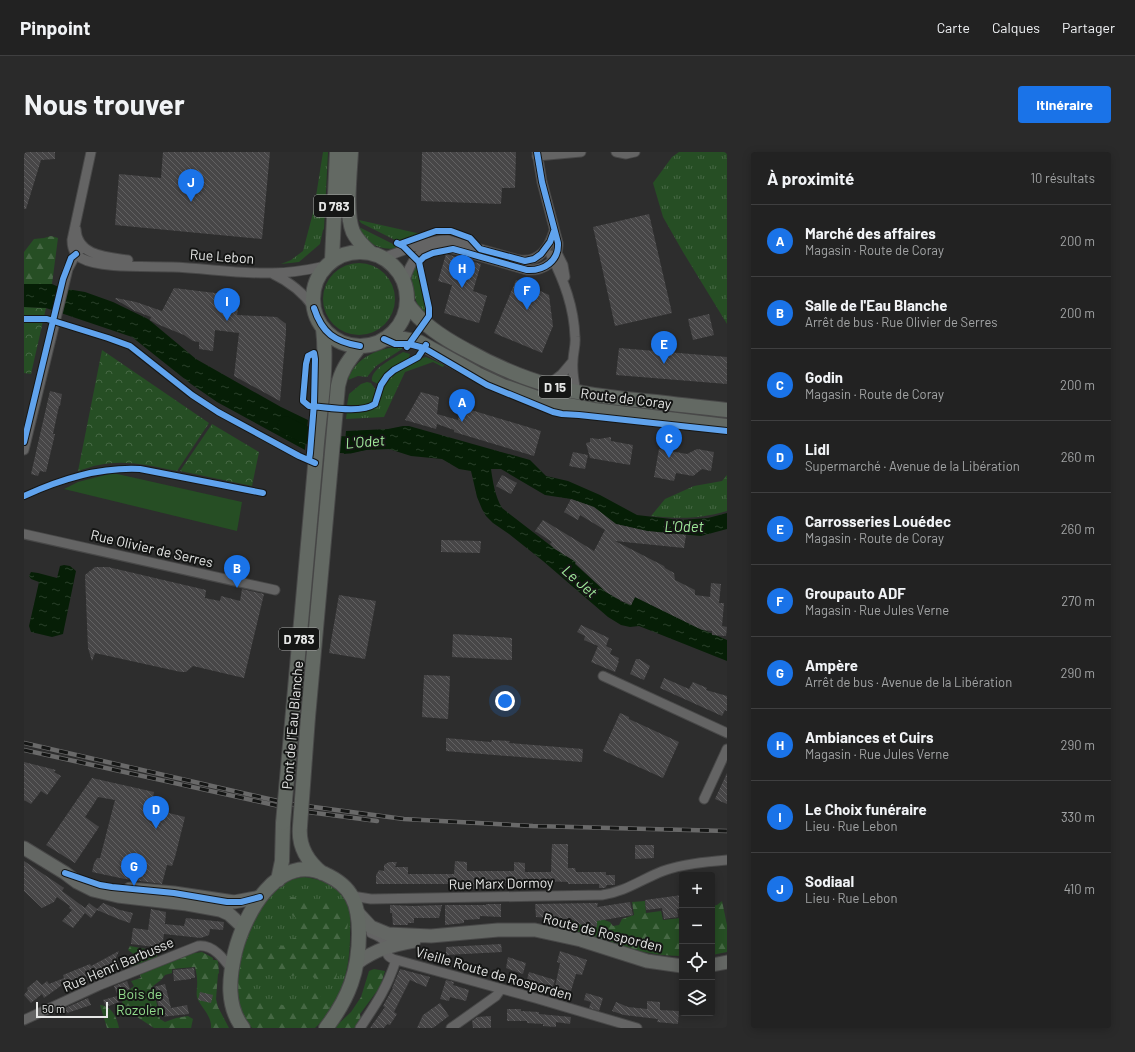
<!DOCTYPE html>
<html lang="fr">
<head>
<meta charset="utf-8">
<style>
  body { margin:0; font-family:Barlow,sans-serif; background:#2a2a2a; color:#f1f3f6 }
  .controls { position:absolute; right:12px; bottom:12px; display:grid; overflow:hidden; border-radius:4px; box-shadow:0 2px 10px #0003 }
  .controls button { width:36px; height:36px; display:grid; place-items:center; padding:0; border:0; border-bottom:1px solid #3f3f40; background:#222; color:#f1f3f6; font:20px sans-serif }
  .scale { position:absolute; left:12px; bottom:10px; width:72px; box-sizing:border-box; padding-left:4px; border:2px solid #e6e7e6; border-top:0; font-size:11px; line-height:14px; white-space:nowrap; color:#e6e7e6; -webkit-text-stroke:3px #151615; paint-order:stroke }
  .you { position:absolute; left:481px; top:549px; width:14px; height:14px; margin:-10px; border:3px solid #fff; border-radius:50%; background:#1a73e8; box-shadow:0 0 0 6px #1a73e833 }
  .badge { display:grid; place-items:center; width:26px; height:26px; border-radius:50%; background:#1a73e8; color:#fff; font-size:13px; font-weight:700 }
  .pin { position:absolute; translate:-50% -33px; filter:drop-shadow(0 1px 2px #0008) }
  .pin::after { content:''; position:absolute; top:21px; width:14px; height:12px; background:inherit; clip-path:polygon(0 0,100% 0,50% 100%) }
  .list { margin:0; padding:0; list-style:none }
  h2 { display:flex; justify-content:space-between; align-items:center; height:52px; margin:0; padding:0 16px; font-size:17px }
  h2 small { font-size:13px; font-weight:400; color:#a2a4a5 }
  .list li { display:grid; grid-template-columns:26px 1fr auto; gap:12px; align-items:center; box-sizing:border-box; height:72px; padding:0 16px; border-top:1px solid #3f3f40 }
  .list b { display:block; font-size:15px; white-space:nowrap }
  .list p { margin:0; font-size:13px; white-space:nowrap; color:#a2a4a5 }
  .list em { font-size:13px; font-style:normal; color:#a2a4a5 }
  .icon { flex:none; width:22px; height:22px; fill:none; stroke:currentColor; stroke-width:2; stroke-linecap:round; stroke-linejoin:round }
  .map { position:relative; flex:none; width:703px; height:876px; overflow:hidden; border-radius:4px }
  header { display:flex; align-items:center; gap:24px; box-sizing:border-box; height:56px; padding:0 20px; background:#222; border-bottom:1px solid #3f3f40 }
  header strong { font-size:19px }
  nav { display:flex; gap:22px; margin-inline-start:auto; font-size:14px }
  .intro { display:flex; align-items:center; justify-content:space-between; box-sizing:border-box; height:96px; padding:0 24px }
  h1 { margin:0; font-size:28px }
  .button { padding:10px 18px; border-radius:4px; background:#1a73e8; color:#fff; font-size:14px; font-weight:700 }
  main { display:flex; gap:24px; padding:0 24px }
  aside { flex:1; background:#222; border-radius:4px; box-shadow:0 2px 10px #0003 }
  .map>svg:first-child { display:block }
  .grass { fill:url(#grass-tufts) }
  .forest { fill:url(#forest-firs) }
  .park { fill:url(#park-crowns) }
  .garden { fill:#264e24 }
  .water { fill:url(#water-ripples) }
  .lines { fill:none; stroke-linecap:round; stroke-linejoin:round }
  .river { stroke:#061e06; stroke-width:17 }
  .building { fill:url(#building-back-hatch) }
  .minor-casing { stroke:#484848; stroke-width:11 }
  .secondary-casing { stroke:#484848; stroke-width:15 }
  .primary-casing { stroke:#484848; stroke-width:16 }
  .minor { stroke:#646464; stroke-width:9 }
  .secondary { stroke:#646764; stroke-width:13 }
  .primary { stroke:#636963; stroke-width:14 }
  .rail-casing { stroke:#696969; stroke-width:4.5 }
  .rail { stroke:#151615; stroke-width:3; stroke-dasharray:9; stroke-linecap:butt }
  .primary-bridge-casing { stroke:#484848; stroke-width:16; stroke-linecap:butt }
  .primary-bridge { stroke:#636963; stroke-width:14 }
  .cycleway-casing { stroke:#151615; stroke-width:8 }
  .cycleway { stroke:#60a3ed; stroke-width:6 }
  .labels { text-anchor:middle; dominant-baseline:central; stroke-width:4; stroke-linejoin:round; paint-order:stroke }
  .shield { fill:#151615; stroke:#a7a8a7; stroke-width:1 }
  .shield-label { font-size:13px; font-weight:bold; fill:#e6e7e6 }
  .street-label { font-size:14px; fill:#e6e7e6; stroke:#151615 }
  .park-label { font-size:14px; fill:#92dc8d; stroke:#151615 }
  .water-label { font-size:15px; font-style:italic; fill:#a0ea9b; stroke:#151615 }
</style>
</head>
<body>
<header>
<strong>Pinpoint</strong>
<nav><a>Carte</a><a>Calques</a><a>Partager</a></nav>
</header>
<div class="intro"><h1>Nous trouver</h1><a class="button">Itinéraire</a></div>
<main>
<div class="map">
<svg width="703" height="876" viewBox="0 0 703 876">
  <defs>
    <pattern id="grass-tufts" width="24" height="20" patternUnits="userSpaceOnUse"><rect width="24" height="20" fill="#264e24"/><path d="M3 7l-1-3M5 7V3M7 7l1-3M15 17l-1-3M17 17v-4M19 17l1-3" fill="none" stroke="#466844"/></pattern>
    <pattern id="forest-firs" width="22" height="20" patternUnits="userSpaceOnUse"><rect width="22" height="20" fill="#264e24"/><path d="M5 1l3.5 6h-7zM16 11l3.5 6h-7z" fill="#466844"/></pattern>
    <pattern id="park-crowns" width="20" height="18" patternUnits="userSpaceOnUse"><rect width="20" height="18" fill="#264e24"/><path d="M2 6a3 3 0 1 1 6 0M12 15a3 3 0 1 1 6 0" fill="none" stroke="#466844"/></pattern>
    <pattern id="water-ripples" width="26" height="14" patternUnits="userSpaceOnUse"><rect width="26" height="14" fill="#061e06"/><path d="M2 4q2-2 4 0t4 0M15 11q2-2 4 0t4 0" fill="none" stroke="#2a3f2a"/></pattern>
    <pattern id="building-back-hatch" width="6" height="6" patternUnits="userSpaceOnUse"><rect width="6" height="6" fill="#474647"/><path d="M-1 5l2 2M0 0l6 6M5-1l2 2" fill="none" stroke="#626162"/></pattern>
  </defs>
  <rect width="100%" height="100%" fill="#2d2d2d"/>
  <path class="grass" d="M299 0H304L300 77 299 78 296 92 275 110 257 112 267 108 279 99 290 57Z
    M655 0H703V172L659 100 639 65 629 31 648 5Z
    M335 68 397 82 379 89 375 90 337 71Z
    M335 75 373 94 374 96C354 99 345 92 334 76Z
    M392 111 394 114 402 154V163L395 156 391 146 387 125 388 118Z
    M299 147a36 36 0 1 1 72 0a36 36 0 1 1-72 0Z
    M378 194V197L352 214 343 225 334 224 324 228C331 205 355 196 378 194Z
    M379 200 386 202 384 208C376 211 368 215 362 221 359 225 358 229 354 232L348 229C346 217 370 206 379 200Z
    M402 205 420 213 419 215 409 210 381 220 360 265 322 267 323 259C334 259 347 261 355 251 357 244 358 236 362 230 369 218 389 209 402 205Z
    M343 230 347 231 353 240 351 249 345 253H323L325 242 337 232Z
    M703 323V359C675 367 656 367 627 364L641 347 670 334 698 329Z
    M280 725C300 727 319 737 325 757 327 765 326 775 326 784 326 818 317 852 291 876H228C193 840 225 754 263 730 268 727 274 726 280 725Z"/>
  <path class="forest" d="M27 84 34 86 28 132H0V100L10 87 20 86Z
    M267 745C275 745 281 748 288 750 294 752 302 747 309 749 317 751 323 759 324 767 324 784 316 809 312 826L319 828 314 835 297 829 280 821 268 824 241 819 230 824 227 831 230 847 259 853 272 854 284 837H296L297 848 309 851 288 876H230C226 871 222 867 219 861 210 842 214 807 225 790 233 790 253 797 260 793 266 789 267 786 274 785L275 769C268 763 263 759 262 749Z
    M621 749 622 761 637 759 639 768 656 766 658 762V804C613 804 568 785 527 770L528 767 550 769V772L561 773 572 765 586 770 589 774 595 773 598 767 610 763 608 750Z
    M698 749 703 773V800L688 803V754L693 753Z
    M106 794 132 799 134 808H150L164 802 178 800 189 806V808H194L195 821 194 822 192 847 194 855 205 876H187C188 865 179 857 174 848 171 843 174 834 173 828 173 824 172 819 171 815L148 817V821L141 823 137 828 129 834 136 867 141 870 152 866 164 864 169 867 167 876H130L101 857 98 850 104 839 110 834 107 829 117 826 115 820 107 813V807L111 803 104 798Z
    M350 817 361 819 356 835 336 862 337 868 331 876H310L327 860 337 845 345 819Z
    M76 853C88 854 93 866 95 876H83Z"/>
  <path class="park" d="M0 155 22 156 7 222 0 221Z
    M78 198 185 271 153 319C128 314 101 307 75 313 68 314 61 317 54 319Z
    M188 272 235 300 228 334 156 319Z"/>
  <path class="garden" d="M89 321 218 350 213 379 40 337 54 330Z"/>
  <path class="water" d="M0 132H28L37 136 61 140 89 150 124 167 172 207 257 255 284 268 281 298 193 250 167 232 108 185 22 156 0 155Z
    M379 274H385L506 308 522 324 544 329 576 343 613 363 656 368 684 366 703 361V377L677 384 623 379 592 372 567 354 547 347 521 343 477 317H467C469 331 471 344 478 356L531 397 552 410 551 412 582 440 596 448V449L607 453 611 445 668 473 703 488V509L615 474 606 475 597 473 584 465 519 409 485 382 469 371 462 364 458 357 453 345 447 319 435 317 418 307 387 304 365 297 341 298 320 302 322 279 364 277Z
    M40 413 46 414 52 419 39 482 28 485 7 480 5 474 15 430 7 427 5 424 7 420 14 421 33 426 36 414Z"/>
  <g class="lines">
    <path class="river" d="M262 273C279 283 305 293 325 293 331 292 337 290 344 289"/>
  </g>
  <path class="building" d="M0 0H31V7L17 8 2 57H0Z
    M139 0H246L238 87 91 73 95 22 137 26Z
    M398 0H492L491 36H478L477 52 397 49Z
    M625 62 648 161 591 174 569 75Z
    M422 102 457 112 449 139 463 144 455 171 420 161 428 133 414 129Z
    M492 128 525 143 529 174 518 201 470 181Z
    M150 136 216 144 213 163 253 165 262 172V180L256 249 210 224 215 181 191 178 189 199 175 197V190L169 189 160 183 133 172 126 168 127 165 111 159 91 147 92 146 112 150 138 159Z
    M685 162 690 183 669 188 664 167Z
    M595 196 703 205V232L592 223Z
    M26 239 38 242 36 254H35L29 282H31L22 320 16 319 14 324 7 322Z
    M397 240 415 245 413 262 434 268 437 255 517 279 510 304 430 280V278L413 272 412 277 381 268Z
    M587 285V289L609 293 606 313 566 306 562 291 566 290V286L575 287Z
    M635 297 663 302 673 297 690 300 687 319 678 317 669 324 652 321 650 329 630 325Z
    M549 300 564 303 561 317 545 314Z
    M478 323 493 331 487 342 472 334Z
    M547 347 570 355 592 372 623 379 662 383 660 396 591 389 640 414 641 416 650 421 651 428 671 438V443L686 445 687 431 697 432 695 451H700L698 474 703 475 702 484 688 483V479L678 478 668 473 611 445 607 453 596 448 582 440 551 411 552 410 531 397 526 392 528 390 511 379 519 368 570 399 581 378 556 363 554 368 540 360Z
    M417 388 457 389 456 401 417 400Z
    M71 415H84L182 438 181 446 196 449 197 444 216 449 218 437 240 442 220 526 169 514 162 520H157L71 501 68 509 64 496 61 423Z
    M315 443 352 449 341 507 305 501Z
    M557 473 585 486 582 494 588 497 586 502 595 506 594 509H595L591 520 567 510 574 494 560 488 561 484 553 480Z
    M429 482 488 486V508L428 505Z
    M612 507H615L626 514 620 528 606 522Z
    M400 523 426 524 424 567 398 565Z
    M640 526 665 537 669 530 683 536 682 538 703 544V559L701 558 698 564 636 536Z
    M596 561 605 565V567L655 590 639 626 579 599Z
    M422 586 467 590 468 588 486 589 485 591 559 597 558 610 422 599Z
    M0 610 32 618 30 620 37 624 23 643 17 639 7 652 0 648Z
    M703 621V652L691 647Z
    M68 626 130 640 128 651 134 653 133 658 161 665 151 705 148 714 143 713 138 732 101 727 68 720 70 711 73 706H76L91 648 74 645 69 653 61 665 75 675 51 711 22 693Z
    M528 692H544V716H551L552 720H582V723H591V733H583L581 736H575V732H544V730L520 729 516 730V731H478L477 737H445L444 732H352V723L355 718 360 719V713L365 710H373L371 715H384V722H430L431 709 443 710V719H490V710L501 711V720H527Z
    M611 693H630V706L611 707Z
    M0 709 40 736 38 739 61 756 65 751 73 757 79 751 96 758 109 761 106 771 97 768 73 758 67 766 61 761 49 776 38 769 48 758 45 756 46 754 33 745 30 750 18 756 0 739Z
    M658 743V756L653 757 654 765 640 767 638 756 622 758 621 748Z
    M606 750 609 763 573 769V775L564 776V773L550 772V768L512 765 511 752 574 751 573 755Z
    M462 752H477V765L456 764V767L440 768V771L421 773V753H462Z
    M366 753 389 754 418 753 415 766H390V771H384V773H369L368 761H366Z
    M127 757 142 760 141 772 160 774 162 766 200 770 199 778 186 777 185 783 177 786 140 782 138 796 107 792 109 776 124 778Z
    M477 792 478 800 422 803V795Z
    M95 799 90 810 93 815 79 822V821L40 837 38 833 20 846 18 842 7 851 0 843 4 838 3 836 13 828 18 833 23 829 25 832 40 826 39 823 66 812 67 814Z
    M396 799 406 802 405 809 394 806Z
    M536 799 563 808 558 823 552 822 547 839 531 835 536 811 533 810Z
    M484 805 502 811 499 822 482 816Z
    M170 816 171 826H167V827L150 829 149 818Z
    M376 817 406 825 402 835 386 828 370 860 373 862 366 873 363 872 360 876H346L361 855 359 854 369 836H368Z
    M505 820 531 828 527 841 512 836 513 834 502 831Z
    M422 828 430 830 429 833 445 838 442 849 426 845 425 849 416 847Z
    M103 829 106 837 93 842 90 834Z
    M141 832 147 856 163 853 165 862 137 865 130 835Z
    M176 840 189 843 187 851 174 848Z
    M562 841 579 846 575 859 565 856 567 850 560 848Z
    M93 844 95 850 82 855 79 848Z
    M64 846 67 853 43 861 41 856Z
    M623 849 636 850V858L655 859 654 872 633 870 634 867 600 863 588 859 592 850 604 855 623 857Z
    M416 851 425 864 409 876H393L399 863Z
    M483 857H497V859L515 860V862L547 865 546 872 532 870V875L519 874V872L503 871V869H483Z
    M467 864V876H449L448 869 453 865Z"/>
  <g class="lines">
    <defs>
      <path id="minor" d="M67 0 48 88C48 96 50 102 57 106 76 117 125 114 148 115 180 116 215 122 248 121 266 121 284 118 302 114
        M592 0 602 2 611 0
        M513 4 557 0
        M52 77C53 104 83 105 104 108
        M533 101 539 113 541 125
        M527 103C540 129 550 155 551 185 552 193 549 201 549 209 548 219 550 230 552 240
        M358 106C380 99 401 88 424 88L495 108C515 111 525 96 530 79
        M249 122C266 130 279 140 290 156
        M380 132C388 101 401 90 434 98L503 118C520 119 535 109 534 91L518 30 513 0
        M524 233 538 222 549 209
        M0 298 44 117 52 102 59 94
        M0 382 251 438
        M579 524 703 581
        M680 647 703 597
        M328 744 347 747 578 743C601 740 618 727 639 719 659 712 681 710 703 708
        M347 781C352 783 358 785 361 790 365 798 359 802 369 807L511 846 613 876
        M0 868 76 833 174 794C189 792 200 807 208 818
        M336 876C352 852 363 836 372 808
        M427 876 472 844 477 837"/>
      <path id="secondary" d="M0 696 41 721 53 730 69 738 94 744 163 752 196 758 205 762 219 775
        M106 737 150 741 210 750 236 745
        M333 760 347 775 364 782 407 784 474 778H511L557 788 623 809 658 814
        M333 811C352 797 368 793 390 789
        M688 813 703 810"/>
      <path id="primary" d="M327 0C326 21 321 61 329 80 333 88 340 95 347 101
        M289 147a47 47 0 1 1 94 0a47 47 0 1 1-94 0Z
        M308 108 313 0
        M383 151C397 172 419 186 442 198 469 213 498 226 528 234 556 242 584 245 612 248 643 251 673 255 703 258
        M360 187H381L395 190 453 222 479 234 522 249 570 258 703 274
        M292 303C295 261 304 218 299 176
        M284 565 314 234C317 217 326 207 336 194
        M276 674C274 694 283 709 298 721
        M254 728 258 709 259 671
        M219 876C202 854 205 826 211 800 220 763 254 699 301 722 312 727 323 735 328 745 334 756 335 769 335 781 335 819 325 846 302 876"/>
    </defs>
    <use href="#minor" class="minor-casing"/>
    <use href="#secondary" class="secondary-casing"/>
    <use href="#primary" class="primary-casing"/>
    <use href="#minor" class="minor"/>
    <use href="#secondary" class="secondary"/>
    <use href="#primary" class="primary"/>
    <defs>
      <path id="rail" d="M0 591 267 652 380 667 509 674 703 679
        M0 598 255 654
        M284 660 353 669"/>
    </defs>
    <use href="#rail" class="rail-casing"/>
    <use href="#rail" class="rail"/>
    <defs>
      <path id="primary-bridge" d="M259 671 292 303
        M276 674 284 565"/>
    </defs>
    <use href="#primary-bridge" class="primary-bridge-casing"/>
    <use href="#primary-bridge" class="primary-bridge"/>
    <defs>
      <path id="cycleway" d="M373 91 379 94 395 110 405 156V164L383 195
        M376 92 412 79H427L446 86 456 97 501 109 510 107 517 102 526 90 530 79
        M395 110 400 105 409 101 429 97 503 118C520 119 535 109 534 91L518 30 513 0
        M290 156C298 181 311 190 336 194
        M0 167H23L84 186 106 194 168 243 194 260 275 304 291 311
        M360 187 371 192H385L400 196 463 233 529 260 538 262 555 263 703 279
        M0 290 39 127 47 106 52 102
        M285 308 286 301 290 251 291 207 290 201 284 204 282 212 279 247V249L285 254C303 255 336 262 351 252L357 233 363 224 370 218 394 205 402 193
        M0 344C37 327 75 315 116 317L239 341
        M41 721 76 733 88 735 150 741 203 750H217L236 745"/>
    </defs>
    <use href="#cycleway" class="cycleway-casing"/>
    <use href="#cycleway" class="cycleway"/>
  </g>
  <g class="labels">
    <g class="shield">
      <rect x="290" y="43" width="40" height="22" rx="3"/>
      <rect x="515" y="224" width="32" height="22" rx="3"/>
      <rect x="255" y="476" width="40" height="22" rx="3"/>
    </g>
    <g class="shield-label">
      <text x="310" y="54">D 783</text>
      <text x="531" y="235">D 15</text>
      <text x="275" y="487">D 783</text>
    </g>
    <g class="street-label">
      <text transform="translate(198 104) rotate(4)">Rue Lebon</text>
      <text transform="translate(602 246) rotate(7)">Route de Coray</text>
      <text transform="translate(128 396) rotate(13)">Rue Olivier de Serres</text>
      <text transform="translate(268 573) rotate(-85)">Pont de l'Eau Blanche</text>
      <text transform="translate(477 731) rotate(-1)">Rue Marx Dormoy</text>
      <text transform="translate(579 780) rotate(14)">Route de Rosporden</text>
      <text transform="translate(94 812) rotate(-23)">Rue Henri Barbusse</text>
      <text transform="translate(470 821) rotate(16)">Vieille Route de Rosporden</text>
    </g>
    <g class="park-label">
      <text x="116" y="841">Bois de<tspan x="116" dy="16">Rozolen</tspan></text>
    </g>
    <g class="water-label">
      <text transform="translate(341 289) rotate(-5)">L'Odet</text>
      <text x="660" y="374">L'Odet</text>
      <text transform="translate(556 429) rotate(41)">Le Jet</text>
    </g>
  </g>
</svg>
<div class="controls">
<button>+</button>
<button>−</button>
<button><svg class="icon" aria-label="locate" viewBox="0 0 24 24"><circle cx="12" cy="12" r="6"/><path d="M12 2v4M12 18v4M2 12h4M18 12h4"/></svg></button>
<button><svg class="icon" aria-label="layers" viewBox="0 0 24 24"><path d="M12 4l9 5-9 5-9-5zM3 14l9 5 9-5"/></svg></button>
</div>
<div class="scale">50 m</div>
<div class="you"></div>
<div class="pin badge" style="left:438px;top:270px">A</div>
<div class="pin badge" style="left:213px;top:436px">B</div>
<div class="pin badge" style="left:645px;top:306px">C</div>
<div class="pin badge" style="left:132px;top:677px">D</div>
<div class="pin badge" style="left:640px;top:212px">E</div>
<div class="pin badge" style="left:503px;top:158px">F</div>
<div class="pin badge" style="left:110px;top:734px">G</div>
<div class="pin badge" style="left:438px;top:136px">H</div>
<div class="pin badge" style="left:203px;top:169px">I</div>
<div class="pin badge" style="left:167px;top:50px">J</div>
</div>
<aside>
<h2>À proximité<small>10 résultats</small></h2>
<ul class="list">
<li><span class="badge">A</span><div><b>Marché des affaires</b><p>Magasin · Route de Coray</p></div><em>200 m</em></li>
<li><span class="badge">B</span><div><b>Salle de l'Eau Blanche</b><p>Arrêt de bus · Rue Olivier de Serres</p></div><em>200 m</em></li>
<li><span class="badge">C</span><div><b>Godin</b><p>Magasin · Route de Coray</p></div><em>200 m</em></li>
<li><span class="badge">D</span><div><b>Lidl</b><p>Supermarché · Avenue de la Libération</p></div><em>260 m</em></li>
<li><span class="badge">E</span><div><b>Carrosseries Louédec</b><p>Magasin · Route de Coray</p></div><em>260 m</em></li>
<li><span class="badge">F</span><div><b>Groupauto ADF</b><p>Magasin · Rue Jules Verne</p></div><em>270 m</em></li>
<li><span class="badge">G</span><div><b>Ampère</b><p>Arrêt de bus · Avenue de la Libération</p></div><em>290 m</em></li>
<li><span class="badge">H</span><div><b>Ambiances et Cuirs</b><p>Magasin · Rue Jules Verne</p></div><em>290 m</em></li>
<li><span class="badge">I</span><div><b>Le Choix funéraire</b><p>Lieu · Rue Lebon</p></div><em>330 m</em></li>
<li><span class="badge">J</span><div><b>Sodiaal</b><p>Lieu · Rue Lebon</p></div><em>410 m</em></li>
</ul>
</aside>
</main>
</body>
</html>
